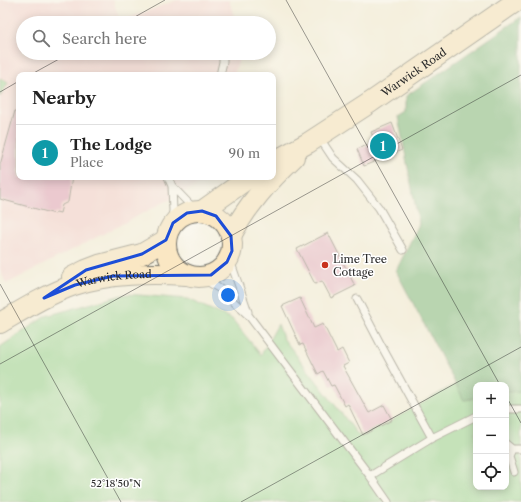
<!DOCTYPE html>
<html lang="en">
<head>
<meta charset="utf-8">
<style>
  body { margin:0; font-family:"Libre Caslon Text",serif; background:#f6f6f6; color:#222 }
  .controls { position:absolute; right:12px; bottom:12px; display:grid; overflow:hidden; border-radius:8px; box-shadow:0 2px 10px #0003 }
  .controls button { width:36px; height:36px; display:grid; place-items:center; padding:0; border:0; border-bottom:1px solid #e0e0e0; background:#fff; color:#222; font:20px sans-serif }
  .you { position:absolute; left:228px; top:295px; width:14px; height:14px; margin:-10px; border:3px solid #fff; border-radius:50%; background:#1a73e8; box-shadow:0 0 0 6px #1a73e833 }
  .badge { display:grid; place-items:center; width:26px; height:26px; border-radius:50%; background:#db2777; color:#fff; font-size:13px; font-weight:700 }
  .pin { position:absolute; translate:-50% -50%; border:2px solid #fff; box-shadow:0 1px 4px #0006 }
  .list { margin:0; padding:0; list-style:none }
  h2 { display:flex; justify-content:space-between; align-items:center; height:52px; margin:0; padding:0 16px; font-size:17px }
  h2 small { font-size:13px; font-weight:400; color:#767676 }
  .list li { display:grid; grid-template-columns:26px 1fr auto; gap:12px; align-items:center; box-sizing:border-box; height:56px; padding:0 16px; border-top:1px solid #e0e0e0 }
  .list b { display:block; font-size:15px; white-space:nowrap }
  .list p { margin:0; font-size:13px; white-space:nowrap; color:#767676 }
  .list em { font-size:13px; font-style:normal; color:#767676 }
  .icon { flex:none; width:22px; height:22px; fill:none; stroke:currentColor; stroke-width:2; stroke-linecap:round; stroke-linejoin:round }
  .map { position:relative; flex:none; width:521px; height:502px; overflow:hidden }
  .search { position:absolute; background:#fff; box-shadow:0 2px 10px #0003; left:16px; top:16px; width:260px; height:44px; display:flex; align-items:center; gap:10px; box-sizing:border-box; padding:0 14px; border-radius:22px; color:#767676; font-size:15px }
  .panel { position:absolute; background:#fff; box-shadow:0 2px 10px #0003; left:16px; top:72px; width:260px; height:108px; border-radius:8px }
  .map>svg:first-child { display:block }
  .built { fill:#f7cfd4 }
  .green { fill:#8cd38f; stroke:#5c7f5d }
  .forest { fill:#71b57a; stroke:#4e7052 }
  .building { fill:#df9cbe }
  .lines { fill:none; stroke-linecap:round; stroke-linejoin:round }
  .lane-casing { stroke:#717069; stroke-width:9 }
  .secondary-casing { stroke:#717069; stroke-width:22 }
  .lane { stroke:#fff; stroke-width:7 }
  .secondary { stroke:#fae7c3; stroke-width:20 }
  .marked { fill:none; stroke:#1d4ed8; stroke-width:3; stroke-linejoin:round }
  .ticks { fill:none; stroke:#2b2b2b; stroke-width:1; stroke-opacity:0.45 }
  .poi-dot { fill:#c8321e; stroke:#fff; stroke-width:1.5 }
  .labels { text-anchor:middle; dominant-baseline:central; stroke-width:3; stroke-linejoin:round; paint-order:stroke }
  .street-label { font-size:11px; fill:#2b2b2b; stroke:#fff }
  .poi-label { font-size:11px; fill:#2b2b2b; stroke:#fff; text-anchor:start }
  .ticks-label { font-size:10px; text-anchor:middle; fill:#2b2b2b; stroke:#fff; stroke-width:3; stroke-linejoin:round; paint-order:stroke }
</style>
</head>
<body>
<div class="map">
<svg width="521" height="502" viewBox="0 0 521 502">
  <rect width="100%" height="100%" fill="#fff"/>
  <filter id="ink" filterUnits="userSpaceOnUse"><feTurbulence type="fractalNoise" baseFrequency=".025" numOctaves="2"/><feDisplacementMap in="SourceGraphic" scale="8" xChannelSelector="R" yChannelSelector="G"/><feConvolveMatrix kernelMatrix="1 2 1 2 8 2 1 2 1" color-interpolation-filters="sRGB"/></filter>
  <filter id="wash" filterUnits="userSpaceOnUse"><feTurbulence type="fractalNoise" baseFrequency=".012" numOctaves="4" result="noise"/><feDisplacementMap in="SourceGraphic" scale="16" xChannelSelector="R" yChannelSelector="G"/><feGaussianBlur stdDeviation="0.9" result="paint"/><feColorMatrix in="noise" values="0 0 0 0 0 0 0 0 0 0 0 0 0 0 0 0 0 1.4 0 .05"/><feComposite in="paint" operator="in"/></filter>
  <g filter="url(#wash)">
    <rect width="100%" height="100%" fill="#f4efdc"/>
    <path class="built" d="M0 0H113L120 21 177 0H229L236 23H23V53H241L234 75H19V177H213L6 284 0 269Z"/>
    <path class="green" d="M0 78 8 83 0 97Z
      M126 294 187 299 232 319 261 355 278 324 283 338 359 436 392 420 456 384 464 400 476 398V487H506V392L521 391V502H0V347L46 316Z"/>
    <path class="forest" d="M521 17V391L506 392V385H476V398L464 400 396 271 419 224 398 117 406 112V96Z"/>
    <g id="blocks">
      <path class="building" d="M15 111H19V177H72L68 202 62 205 60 213 56 212 55 214 0 199V165Z
        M392 123 402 150 364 166 357 149 375 142 371 132Z
        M328 233 355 286 331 298 322 281 315 284 297 249Z
        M300 298 314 328 323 324 337 352 342 349 349 363 343 366 369 413 384 405 392 420 363 435 348 404 345 406 334 385 331 386 323 371 318 374 303 344 300 345 282 306Z"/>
    </g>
  </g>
  <g filter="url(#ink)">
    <use href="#blocks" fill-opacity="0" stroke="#717069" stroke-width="1"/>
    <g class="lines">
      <defs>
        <path id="lane" d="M220 75 223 62V53
          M319 137 333 158 357 180 379 208 403 250
          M168 177 172 186 196 211
          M170 227 173 211 172 186
          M232 251V266L248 312
          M200 277 220 289 249 316 370 476 432 438 476 416
          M357 299 381 345 432 438
          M506 409H521
          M506 444 512 449H521
          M512 449 509 456 514 472
          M370 476 388 502"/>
        <g id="secondary">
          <path id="s1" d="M273 162 308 143 371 102 518 0"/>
          <circle cx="199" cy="244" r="33"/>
          <path d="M202 211 250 177"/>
          <path d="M231 236C247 205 269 181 294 157"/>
          <path d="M72 277 86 270 99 265 142 254 166 240"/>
          <path id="s2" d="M0 323C24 309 48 294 74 285 110 273 150 273 187 275"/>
        </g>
      </defs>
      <use href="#lane" class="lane-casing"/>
      <use href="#secondary" class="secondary-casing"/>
      <use href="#lane" class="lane"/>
      <use href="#secondary" class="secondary"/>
    </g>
  </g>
  <path d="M0 0H521V502H0ZM202 211 216 216 231 236 232 251 227 262 211 275 113 276 75 285 44 298 86 270 142 254 166 240 173 223 187 213Z" fill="#f4efdc" fill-opacity=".55" fill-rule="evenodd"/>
  <path class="marked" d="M202 211 216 216 231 236 232 251 227 262 211 275 113 276 75 285 44 298 86 270 142 254 166 240 173 223 187 213Z"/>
  <path class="ticks" d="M286 0 500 385M124 23 165 0M30 75 70 53M0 92 19 81M0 284 121 502M0 364 521 75M506 396 521 423M241 502 521 347"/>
  <circle class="poi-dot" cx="325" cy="265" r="4"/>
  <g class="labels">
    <g class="street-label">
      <text stroke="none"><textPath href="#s1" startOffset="167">Warwick Road</textPath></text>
      <text stroke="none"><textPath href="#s2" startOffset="124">Warwick Road</textPath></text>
    </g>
    <g class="poi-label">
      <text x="333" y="259">Lime Tree<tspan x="333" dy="13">Cottage</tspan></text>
    </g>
  </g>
  <g class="ticks-label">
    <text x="116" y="487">52°18'50"N</text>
  </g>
</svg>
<div class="controls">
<button>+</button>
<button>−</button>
<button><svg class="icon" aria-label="locate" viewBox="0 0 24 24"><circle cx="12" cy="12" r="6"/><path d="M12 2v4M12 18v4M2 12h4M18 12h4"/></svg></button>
</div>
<div class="you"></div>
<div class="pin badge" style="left:383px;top:146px;background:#0f9aa8">1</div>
<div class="search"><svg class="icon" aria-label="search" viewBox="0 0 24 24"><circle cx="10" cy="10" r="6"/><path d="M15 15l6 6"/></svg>Search here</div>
<section class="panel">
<h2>Nearby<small></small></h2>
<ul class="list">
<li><span class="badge" style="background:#0f9aa8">1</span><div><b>The Lodge</b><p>Place</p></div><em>90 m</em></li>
</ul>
</section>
</div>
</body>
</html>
